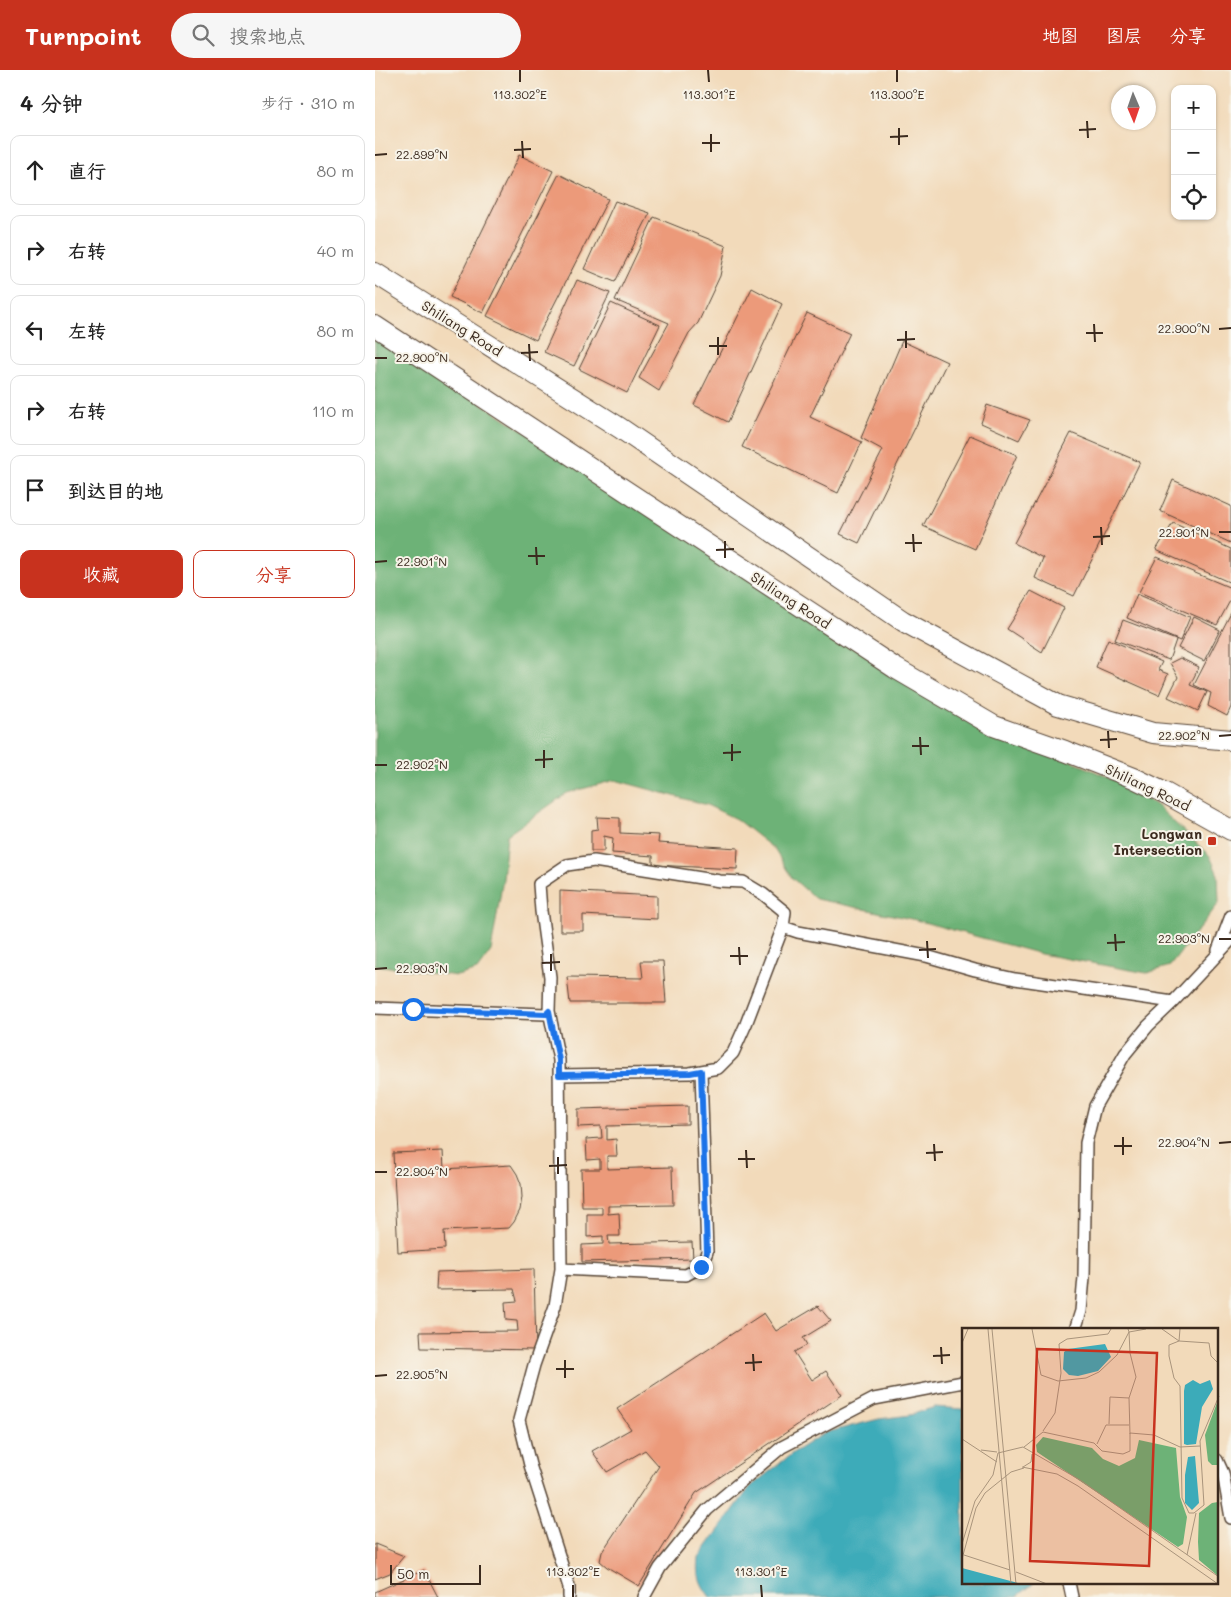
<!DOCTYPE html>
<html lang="zh">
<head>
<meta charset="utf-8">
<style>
  body { margin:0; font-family:Mali,"LXGW WenKai TC",sans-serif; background:#f6f6f6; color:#222 }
  .controls { position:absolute; right:15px; top:15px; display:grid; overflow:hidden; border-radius:10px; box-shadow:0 1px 4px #0004 }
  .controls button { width:45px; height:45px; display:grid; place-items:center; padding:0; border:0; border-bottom:1px solid #e0e0e0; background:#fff; color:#222; font:25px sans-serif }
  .compass { position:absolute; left:736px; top:15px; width:45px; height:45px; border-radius:50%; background:#fff; box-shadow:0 1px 4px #0004; rotate:178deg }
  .scale { position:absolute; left:15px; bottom:12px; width:91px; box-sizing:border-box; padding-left:5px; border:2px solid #3b2a1e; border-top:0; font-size:14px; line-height:18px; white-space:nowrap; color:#3b2a1e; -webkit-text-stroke:4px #f7f3e8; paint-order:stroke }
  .stop { position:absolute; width:15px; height:15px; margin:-11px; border:4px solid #1a73e8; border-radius:50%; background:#fff }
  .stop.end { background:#1a73e8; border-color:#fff; box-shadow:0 1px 5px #0008 }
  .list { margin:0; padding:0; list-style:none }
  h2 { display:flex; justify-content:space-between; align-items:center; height:65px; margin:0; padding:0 20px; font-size:21px }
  h2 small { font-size:16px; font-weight:400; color:#767676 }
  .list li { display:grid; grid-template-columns:32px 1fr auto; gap:15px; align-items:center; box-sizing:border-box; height:70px; margin:0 10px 10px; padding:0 10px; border:1px solid #e0e0e0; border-radius:10px }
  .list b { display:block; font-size:19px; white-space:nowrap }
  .list em { font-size:16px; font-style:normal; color:#767676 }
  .actions { display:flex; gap:10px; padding:15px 20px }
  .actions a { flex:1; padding:11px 0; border:1px solid #c8321e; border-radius:10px; text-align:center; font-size:18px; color:#c8321e }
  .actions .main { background:#c8321e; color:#fff }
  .icon { flex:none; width:28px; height:28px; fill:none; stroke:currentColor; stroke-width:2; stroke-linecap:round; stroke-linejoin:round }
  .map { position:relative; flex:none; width:856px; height:1527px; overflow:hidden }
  header { display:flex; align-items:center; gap:30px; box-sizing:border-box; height:70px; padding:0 25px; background:#c8321e; color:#fff }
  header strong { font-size:24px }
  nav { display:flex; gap:28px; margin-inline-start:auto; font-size:18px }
  .search { width:350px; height:45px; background:#f6f6f6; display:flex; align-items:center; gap:12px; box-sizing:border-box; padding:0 18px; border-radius:28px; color:#767676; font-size:19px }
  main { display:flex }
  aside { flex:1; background:#fff }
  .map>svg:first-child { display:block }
  .forest { fill:#6db277; stroke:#546e4a }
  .water { fill:#3cabb9; stroke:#3c6a6c }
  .building { fill:#ec9a7a }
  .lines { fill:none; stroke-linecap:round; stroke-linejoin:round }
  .minor-casing { stroke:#564435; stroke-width:14 }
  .trunk-casing { stroke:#564435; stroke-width:22 }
  .minor { stroke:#fff; stroke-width:11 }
  .trunk { stroke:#fff; stroke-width:20 }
  .route { stroke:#1a73e8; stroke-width:6 }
  .ticks { fill:none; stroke:#3b2a1e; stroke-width:2 }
  .poi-dot { fill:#c8321e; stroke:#f7f3e8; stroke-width:2 }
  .labels { text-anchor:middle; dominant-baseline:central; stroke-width:4; stroke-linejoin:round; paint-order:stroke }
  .street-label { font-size:14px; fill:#3b2a1e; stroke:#f7f3e8 }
  .poi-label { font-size:14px; font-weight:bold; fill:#3b2a1e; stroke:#f7f3e8; text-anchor:end }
  .inset-road { fill:none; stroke:#a9947c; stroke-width:1 }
  .view { fill:#c8321e; fill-opacity:0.15; stroke:#c8321e; stroke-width:2.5 }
  .inset-edge { fill:none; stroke:#3b2a1e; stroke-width:2.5 }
  .ticks-label { font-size:12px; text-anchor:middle; fill:#3b2a1e; stroke:#f7f3e8; stroke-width:4; stroke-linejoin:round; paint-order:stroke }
</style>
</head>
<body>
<header>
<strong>Turnpoint</strong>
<div class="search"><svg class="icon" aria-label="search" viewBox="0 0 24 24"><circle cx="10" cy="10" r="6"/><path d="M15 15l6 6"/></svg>搜索地点</div>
<nav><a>地图</a><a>图层</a><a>分享</a></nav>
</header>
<main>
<aside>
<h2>4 分钟<small>步行 · 310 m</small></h2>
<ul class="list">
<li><svg class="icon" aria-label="ahead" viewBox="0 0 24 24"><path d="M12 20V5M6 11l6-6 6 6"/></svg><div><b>直行</b></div><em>80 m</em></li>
<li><svg class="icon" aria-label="right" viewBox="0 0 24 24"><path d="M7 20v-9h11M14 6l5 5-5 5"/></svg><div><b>右转</b></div><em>40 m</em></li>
<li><svg class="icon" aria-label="left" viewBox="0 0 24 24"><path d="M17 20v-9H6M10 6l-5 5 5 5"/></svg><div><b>左转</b></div><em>80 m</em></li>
<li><svg class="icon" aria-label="right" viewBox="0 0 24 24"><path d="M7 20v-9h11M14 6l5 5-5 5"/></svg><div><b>右转</b></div><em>110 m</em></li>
<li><svg class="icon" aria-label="arrive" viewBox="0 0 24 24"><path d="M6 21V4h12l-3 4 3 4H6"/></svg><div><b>到达目的地</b></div></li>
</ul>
<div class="actions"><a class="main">收藏</a><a>分享</a></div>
</aside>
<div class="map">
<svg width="856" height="1527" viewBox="0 0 856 1527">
  <rect width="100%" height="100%" fill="#f7f3e8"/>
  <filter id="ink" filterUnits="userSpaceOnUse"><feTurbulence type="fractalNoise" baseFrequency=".02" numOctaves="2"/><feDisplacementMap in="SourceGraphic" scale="10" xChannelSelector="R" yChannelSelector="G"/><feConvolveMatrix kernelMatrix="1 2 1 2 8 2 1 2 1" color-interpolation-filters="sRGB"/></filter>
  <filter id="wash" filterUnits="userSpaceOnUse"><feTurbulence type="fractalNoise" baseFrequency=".0096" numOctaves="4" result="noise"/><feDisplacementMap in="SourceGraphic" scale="20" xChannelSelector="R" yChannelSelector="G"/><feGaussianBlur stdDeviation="1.12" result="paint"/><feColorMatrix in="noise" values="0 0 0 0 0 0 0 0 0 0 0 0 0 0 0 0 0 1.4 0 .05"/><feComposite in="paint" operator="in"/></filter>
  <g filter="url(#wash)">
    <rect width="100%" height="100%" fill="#f2daba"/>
    <path class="forest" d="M0 264 568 634 753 716 782 736 835 786 843 805 844 833 795 896 772 903 666 884 541 850 441 829 417 808 399 779 361 749 332 735 240 710 192 723 132 765 128 809 116 881 102 900 82 906 0 895Z"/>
    <path class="water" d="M560 1337 588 1339V1513H659L642 1527H335C324 1513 322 1505 324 1487L375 1417 419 1382 449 1363 504 1349 535 1345Z"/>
    <g id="blocks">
      <path class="building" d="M144 85 178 101 108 243 75 227Z
        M184 104 233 129 161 270 112 246Z
        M240 131 275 143 240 212 209 199Z
        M279 147 351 176 345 206 323 253 314 263 284 321 264 308 294 253 240 230Z
        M202 210 235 223 199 296 169 282Z
        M377 218 407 234 353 352 319 335Z
        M236 233 285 255 252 323 204 299Z
        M432 243 475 263 435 347 487 372 463 423 367 377Z
        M527 271 572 292 484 473 465 464 508 380 486 368Z
        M612 335 655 350 644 370 606 353Z
        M696 363 765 392 699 526 660 508 668 488 639 473Z
        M595 365 642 385 600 479 548 456Z
        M798 410 856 436V473L785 441Z
        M798 453 856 479V513L781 480Z
        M782 487 856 518V529L842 555 764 522Z
        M656 521 689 538 667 582 632 559Z
        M762 524 815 547 805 571 752 548Z
        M856 543V637L852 646 833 636 836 623 819 615Z
        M819 547 845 560 829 591 803 578Z
        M748 550 801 570 794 590 740 570Z
        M733 569 787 592 783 600 793 604 784 625 721 597Z
        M805 588 824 597 815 615 832 622 823 641 793 627 803 607 795 593Z
        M222 747 245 748V763L284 765 283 773 363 778 362 799 278 795V786L237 783 238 768 229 766V781H216V760L223 759Z
        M185 821 282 826V849L208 845V861H185Z
        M266 891H288L291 933H195L192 907 268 908Z
        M313 1036V1054L232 1056V1070L241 1069 242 1086H232V1099L297 1097 298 1135 233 1136V1144L244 1143 245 1166H233L234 1174 317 1172 318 1189 207 1192V1175L228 1174V1166L212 1167V1144H227V1137H207L206 1099H225V1089L212 1090 211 1069 227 1068 226 1056 203 1057V1039Z
        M68 1081 69 1099 136 1095 142 1104 146 1114 147 1127 145 1140 139 1152 134 1158 69 1161 70 1179 23 1182 18 1083Z
        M159 1199 161 1280 46 1278 45 1262 143 1261 142 1251 131 1250 130 1232 142 1231 139 1219 61 1220 62 1202Z
        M443 1236 456 1251 428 1268 432 1275 419 1282 437 1310 451 1301 467 1325 321 1423 264 1516 232 1497 225 1491 227 1482 284 1396 270 1380 232 1402 217 1381 256 1359 242 1339 389 1243 401 1261Z
        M0 1474 29 1486 15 1503 0 1509Z
        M49 1500 63 1527H0V1522Z"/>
    </g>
  </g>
  <g filter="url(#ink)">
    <use href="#blocks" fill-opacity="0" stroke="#564435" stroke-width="1"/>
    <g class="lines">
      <defs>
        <path id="minor" d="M843 880 856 846
          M0 938 171 944 174 941 175 907 166 841 164 814 192 795 219 791 345 811 368 812 388 824 410 842 408 857 423 862 551 886 600 900 640 909 798 932 856 870
          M174 941 184 990 186 1199 180 1236 159 1295 144 1350 155 1395 194 1517V1527
          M184 1005 315 1003 343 998 358 983 371 954 408 857
          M186 1199 311 1205 326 1197 332 1182 326 1001
          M700 1260 706 1241 709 1207 711 1073 720 1036 750 984 773 956 798 932
          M842 1390 848 1403 856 1448
          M694 1513 697 1527
          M269 1527 285 1498 332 1440 407 1377 499 1329 588 1312"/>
        <path id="trunk" d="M0 203 245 358 528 551 683 635 778 663 856 670
          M0 256 520 598 619 656 690 681 759 708 790 723 856 760"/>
      </defs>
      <use href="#minor" class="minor-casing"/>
      <use href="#trunk" class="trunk-casing"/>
      <use href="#minor" class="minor"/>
      <use href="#trunk" class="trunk"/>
    </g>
  </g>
  <g class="lines" filter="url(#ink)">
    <path class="route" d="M38 939 171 944 174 941 184 990V1005L315 1003 326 1001 332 1182 326 1197"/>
  </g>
  <path class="ticks" d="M145 0V12M333 0 334 12M522 0V12M712 51 713 68M524 58V75M704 60 721 59M336 64V82M515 67 533 66M147 71 148 88M327 73H345M139 80 156 79M0 85 12 84M719 254 720 272M844 259 856 258M531 261V278M711 263H728M343 267V285M522 270 540 269M154 274 155 291M334 276H352M146 283 163 282M0 288H12M726 457 727 475M844 462H856M538 464 539 482M718 467 735 466M350 471V488M530 473H547M161 477 162 495M341 480 359 479M153 486H170M0 492 12 491M733 661 734 678M844 666 856 665M545 667 546 685M725 670 742 669M357 674V691M537 676H554M169 680V698M348 683 366 682M160 690 178 689M0 695H12M740 864 741 881M844 869H856M552 871 553 888M732 873 750 872M364 877 365 895M544 880 561 879M176 884V901M355 886H373M167 893 185 892M0 899 12 898M748 1067V1085M844 1073 856 1072M559 1074 560 1091M739 1076H757M371 1080 372 1098M551 1083 568 1082M183 1087V1104M363 1089H380M174 1096 192 1095M0 1102H12M566 1277 567 1294M378 1284 379 1301M558 1286 575 1285M190 1290V1308M370 1293 387 1292M181 1299H199M0 1306 12 1305M198 1515V1527M386 1515 387 1527"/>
  <rect class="poi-dot" x="832" y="766" width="10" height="10" rx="2.5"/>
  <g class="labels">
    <g class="street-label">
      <text transform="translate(87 258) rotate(32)">Shiliang Road</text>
      <text transform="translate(416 530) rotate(33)">Shiliang Road</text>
      <text transform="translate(773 717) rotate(25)">Shiliang Road</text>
    </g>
    <g class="poi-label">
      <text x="827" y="763">Longwan<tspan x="827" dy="16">Intersection</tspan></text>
    </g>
  </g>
  <g transform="translate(587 1258)">
    <rect width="256" height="256" fill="#f2daba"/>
    <path d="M256 72V137H250L246 133 243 107ZM81 109 130 120 141 131 157 138 173 130 177 112 214 120 218 169 225 189 221 216 216 219 75 124 74 117ZM256 174V248L237 232 236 214 237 185 250 175Z" fill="#6db277"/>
    <path d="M143 16 149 29 136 43 116 48 107 47 101 41 102 24 106 21ZM231 52 238 56 248 52 251 61 240 79 234 116 225 117 222 116V63L223 57ZM233 128 237 175 230 182 223 175V147L226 129ZM0 240 60 256H0Z" fill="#3cabb9"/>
    <path class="inset-road" d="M26 1 49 256M30 1 54 256M70 1 79 47 96 53 124 50 137 44 155 27 167 4 166 1M200 1 217 13 247 15 249 28 257 36M218 1 217 13 207 17V28L212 50 218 58 220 170 227 185H232L242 177 238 113 257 68M0 15 6 1M147 96 148 69 167 70M81 103 93 85 99 45 97 16 105 11 146 6 149 1M168 106 167 70 174 49 168 25 167 4 184 1M0 111 35 134M135 116 144 97H167M62 119 81 104 132 115 140 123 161 126 168 123V105L192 107 218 119 238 118M19 122 35 124M60 139 95 146 116 158 256 256M61 139 69 134 70 126M0 216 13 173 31 147 36 125 61 119 118 152 257 249M2 227 48 242M225 227 234 185M0 231 14 180 23 165 49 144 62 140M54 244 85 256"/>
    <path class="view" d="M75 21 195 25 187 238 68 233Z"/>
    <rect width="256" height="256" class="inset-edge"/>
  </g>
  <g class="ticks-label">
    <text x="145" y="29">113.302°E</text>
    <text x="334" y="29">113.301°E</text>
    <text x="522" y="29">113.300°E</text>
    <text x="47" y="89">22.899°N</text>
    <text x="809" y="263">22.900°N</text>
    <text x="47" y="292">22.900°N</text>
    <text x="809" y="467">22.901°N</text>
    <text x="47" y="496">22.901°N</text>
    <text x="809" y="670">22.902°N</text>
    <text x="47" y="699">22.902°N</text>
    <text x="809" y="873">22.903°N</text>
    <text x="47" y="903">22.903°N</text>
    <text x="809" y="1077">22.904°N</text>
    <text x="47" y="1106">22.904°N</text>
    <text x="47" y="1309">22.905°N</text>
    <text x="198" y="1506">113.302°E</text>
    <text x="386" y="1506">113.301°E</text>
  </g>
</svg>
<div class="controls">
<button>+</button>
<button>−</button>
<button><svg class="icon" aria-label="locate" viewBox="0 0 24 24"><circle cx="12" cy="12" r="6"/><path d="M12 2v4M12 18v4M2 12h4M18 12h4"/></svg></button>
</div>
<svg class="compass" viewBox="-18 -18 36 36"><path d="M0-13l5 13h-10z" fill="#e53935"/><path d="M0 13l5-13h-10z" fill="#767676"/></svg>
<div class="scale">50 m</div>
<div class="stop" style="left:38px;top:939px"></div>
<div class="stop end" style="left:326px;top:1197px"></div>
</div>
</main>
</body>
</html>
